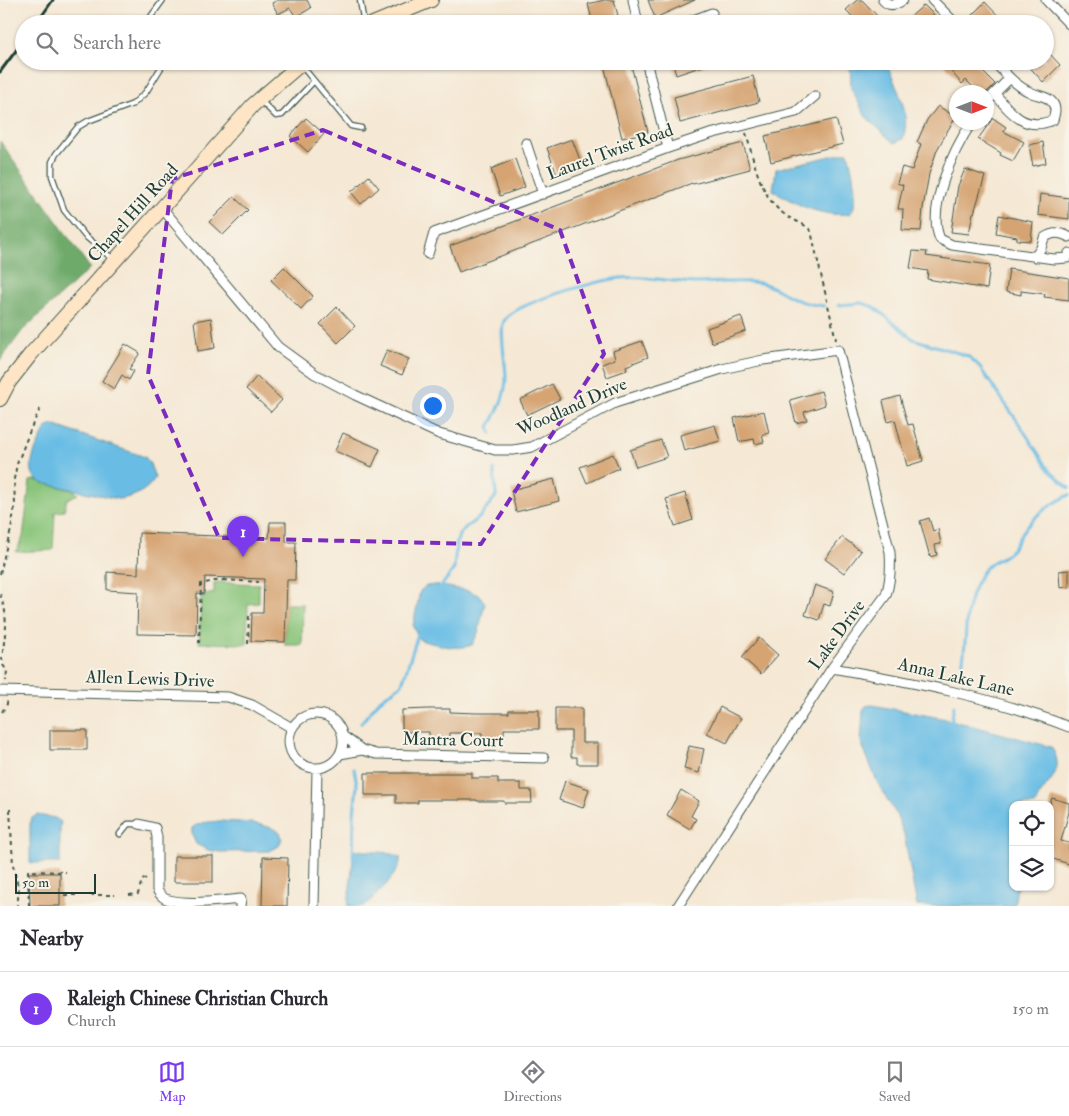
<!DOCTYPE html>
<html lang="en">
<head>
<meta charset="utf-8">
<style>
  body { margin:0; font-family:"IM FELL Double Pica",serif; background:#f7f7f7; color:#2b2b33 }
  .controls { position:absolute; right:15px; bottom:15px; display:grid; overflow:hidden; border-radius:10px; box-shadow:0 1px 4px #0004 }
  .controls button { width:45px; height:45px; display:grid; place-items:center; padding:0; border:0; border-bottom:1px solid #e1e1e2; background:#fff; color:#2b2b33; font:25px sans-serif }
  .compass { position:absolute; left:949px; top:85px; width:45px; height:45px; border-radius:50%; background:#fff; box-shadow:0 1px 4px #0004; rotate:90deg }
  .scale { position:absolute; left:15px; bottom:12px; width:81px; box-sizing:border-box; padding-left:5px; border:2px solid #1f3d34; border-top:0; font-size:14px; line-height:18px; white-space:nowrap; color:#1f3d34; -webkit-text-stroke:4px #f7f3e8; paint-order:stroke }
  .you { position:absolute; left:432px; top:405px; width:18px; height:18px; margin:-12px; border:4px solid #fff; border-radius:50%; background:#1a73e8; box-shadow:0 0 0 8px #1a73e833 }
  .badge { display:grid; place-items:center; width:32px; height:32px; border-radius:50%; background:#7c3aed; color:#fff; font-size:16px; font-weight:700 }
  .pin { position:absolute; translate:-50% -41px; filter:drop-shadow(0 1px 2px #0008) }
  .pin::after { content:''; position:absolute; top:26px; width:18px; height:15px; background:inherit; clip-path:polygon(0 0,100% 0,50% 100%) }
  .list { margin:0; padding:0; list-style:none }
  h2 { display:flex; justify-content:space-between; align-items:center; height:65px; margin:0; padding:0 20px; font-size:21px }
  h2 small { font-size:16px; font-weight:400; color:#7c7c81 }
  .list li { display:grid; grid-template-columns:32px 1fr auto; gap:15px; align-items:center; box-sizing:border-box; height:75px; padding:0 20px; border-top:1px solid #e1e1e2 }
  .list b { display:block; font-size:19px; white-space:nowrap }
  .list p { margin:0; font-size:16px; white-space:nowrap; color:#7c7c81 }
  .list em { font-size:16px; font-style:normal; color:#7c7c81 }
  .icon { flex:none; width:28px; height:28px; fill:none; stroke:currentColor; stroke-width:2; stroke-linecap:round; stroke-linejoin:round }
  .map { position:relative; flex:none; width:1069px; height:906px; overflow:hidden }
  .search { position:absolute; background:#fff; box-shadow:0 1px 4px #0004; left:15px; right:15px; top:15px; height:55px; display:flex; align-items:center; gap:12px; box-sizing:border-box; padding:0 18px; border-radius:28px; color:#7c7c81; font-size:19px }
  .sheet { height:140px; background:#fff }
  nav { display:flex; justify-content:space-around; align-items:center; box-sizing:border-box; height:70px; border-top:1px solid #e1e1e2; background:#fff; font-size:14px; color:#7c7c81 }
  nav a { display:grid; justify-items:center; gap:2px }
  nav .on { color:#7c3aed }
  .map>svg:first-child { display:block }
  .green { fill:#89c57a; stroke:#548157 }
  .forest { fill:#6eaa6a; stroke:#46744f }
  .water { fill:#69bde5; stroke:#447d8c }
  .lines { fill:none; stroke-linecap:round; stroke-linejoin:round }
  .stream { stroke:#69bde5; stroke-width:3 }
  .building { fill:#d6a473 }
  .lane-casing { stroke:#3f574c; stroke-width:7 }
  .street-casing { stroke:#3f574c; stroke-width:11 }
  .secondary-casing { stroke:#3f574c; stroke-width:16 }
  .path { stroke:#3f574c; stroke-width:2; stroke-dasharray:4 4; stroke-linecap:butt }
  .lane { stroke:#fff; stroke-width:4.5 }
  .street { stroke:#fff; stroke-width:9 }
  .secondary { stroke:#fde5c5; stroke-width:14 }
  .rail { stroke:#1f3d34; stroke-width:3 }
  .marked { fill:none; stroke:#7b2cbf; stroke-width:4; stroke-dasharray:10 6; stroke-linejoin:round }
  .labels { text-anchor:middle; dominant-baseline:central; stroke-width:4; stroke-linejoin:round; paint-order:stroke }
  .street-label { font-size:18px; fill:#1f3d34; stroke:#f7f3e8 }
</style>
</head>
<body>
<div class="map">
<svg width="1069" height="906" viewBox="0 0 1069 906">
  <rect width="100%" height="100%" fill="#f7f3e8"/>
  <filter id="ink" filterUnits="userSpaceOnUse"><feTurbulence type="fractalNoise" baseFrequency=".02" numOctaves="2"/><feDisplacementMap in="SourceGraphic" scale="10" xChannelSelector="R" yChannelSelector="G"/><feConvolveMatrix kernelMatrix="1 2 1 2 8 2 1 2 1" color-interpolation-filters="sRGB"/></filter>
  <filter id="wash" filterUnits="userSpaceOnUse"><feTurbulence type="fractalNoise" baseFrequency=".0096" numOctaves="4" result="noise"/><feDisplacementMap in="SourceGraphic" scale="20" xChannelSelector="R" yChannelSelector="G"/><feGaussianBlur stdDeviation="1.12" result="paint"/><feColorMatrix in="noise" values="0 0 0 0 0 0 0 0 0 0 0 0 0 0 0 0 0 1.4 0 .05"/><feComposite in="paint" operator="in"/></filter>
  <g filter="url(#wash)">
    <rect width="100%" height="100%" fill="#f5e8d4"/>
    <path class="green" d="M34 480 75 491 78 494 67 499 64 511 55 512 53 550 16 552 23 537 30 481Z
      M214 582 259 584V603L248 604 247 644 199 643 201 596 214 593Z
      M286 604H303L302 645H285Z"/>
    <path class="forest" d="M0 141 90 268 22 331 0 361Z"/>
    <path class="water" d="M852 61H886C895 88 912 110 903 139L894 143 866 117 851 88 850 63Z
      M848 152C851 166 861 203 850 214 821 217 797 205 773 190L776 169Z
      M53 425 145 457 150 464 155 478C147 491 133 498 118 499L42 483C20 472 38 445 46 428Z
      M436 585 470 591 480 596 485 603 478 633 472 645C457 651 435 644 420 640L413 626 420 591 426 586Z
      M872 705 951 720 1051 747C1069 773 1042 784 1035 805H1013V887H1017L1014 906H917L904 834 896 814 878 784 861 742 863 710 866 706Z
      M37 815 55 818 61 822 60 827V863H30V824L32 818Z
      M220 821C240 822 263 822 280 832L282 838 279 846 270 851 220 852 208 850 196 844 192 835V828C199 822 210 822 220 821Z
      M354 850 390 853 400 857C403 871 375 896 365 906H348Z"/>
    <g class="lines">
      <path class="stream" d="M839 305 862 303 874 307 913 339 968 356 978 365 1018 422 1049 470 1069 488
        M491 433 489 427C498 411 506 395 506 377 506 364 499 330 504 321 514 302 599 281 620 278 645 275 671 282 696 283 717 283 740 280 761 283 774 286 783 294 795 299 804 303 815 305 824 306
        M440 588 454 569 456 545 459 535 466 527 480 517 496 496 494 470
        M961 670C967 648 964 626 969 605 972 592 979 573 990 564 996 560 1004 557 1009 552 1015 548 1018 539 1022 533 1034 516 1050 504 1069 495
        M361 723 380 700 402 684 419 631
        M951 723 954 705
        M353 857 354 814 357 785 354 769"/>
    </g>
    <g id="blocks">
      <path class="building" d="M278 0H307L311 8 296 17 290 8 278 14 272 3Z
        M604 0H614L620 24H593L588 4Z
        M648 0H695L655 18Z
        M857 0H862L885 24H859L846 10Z
        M985 2 1006 24H979L971 16Z
        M924 5 943 24H902Z
        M1049 53 1060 65 1043 82 1024 61H1045V57Z
        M603 61H630L648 132 622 138Z
        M672 61H712V63L676 75Z
        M942 61H972L995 84 987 92H978L966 80 962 84Z
        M753 76 759 102 680 123 674 97Z
        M938 106 956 117 948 130 937 150 929 174 923 208 921 231 902 230 903 209H898L903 185 897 183 902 167 912 170 921 144 917 142 927 120Z
        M306 118 324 134 308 152 290 136Z
        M993 118 1006 127 1003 131 1024 142 1013 161 1000 155 1001 153 978 139Z
        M836 119 843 144 771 162 765 136Z
        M572 139 582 165 557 175 547 148Z
        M1043 142 1046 163 1033 166 1029 145Z
        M743 143 750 169 693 184 692 183 459 272 450 246 678 160Z
        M515 159 525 187 500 196 491 169Z
        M965 169 985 176 974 213H973L969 234 951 232 958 186Z
        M369 176 379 188 361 204 351 192Z
        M1040 194 1069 198V219L1038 215Z
        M234 197 248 210 223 235 209 222Z
        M999 215 1033 222 1031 241 1017 240V237L996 233Z
        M913 251 927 252 926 256 990 265 987 289 927 279 928 271 910 268Z
        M284 267 313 296 301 309 271 280Z
        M1009 269 1069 278V300L1044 297 1045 294 1021 291V295L1006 292Z
        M337 307 355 326 338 343 320 324Z
        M741 316 746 331 712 343 707 328Z
        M211 318 215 348 198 351 194 321Z
        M642 341 648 357 626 366 627 370 607 377 602 364 615 359 613 351Z
        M125 344 140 353 129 369 134 371 129 380 122 375 114 389 102 381Z
        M387 350 409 359 402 375 380 366Z
        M257 376 282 400 271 412 246 389Z
        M552 384 560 399 527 415 520 400Z
        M821 391 825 405 804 412 807 420 796 423 790 400Z
        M900 396 908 425 913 424 923 461 907 466 895 420 888 422 883 401Z
        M764 411 769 433 762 435 764 442 755 444 754 439 739 442 734 418Z
        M715 425 720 441 684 451 680 435Z
        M343 433 380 449 372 467 335 451Z
        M661 440 667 457 636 467 630 450Z
        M613 454 619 468 587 483 580 467Z
        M554 479 559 501 516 512 511 490Z
        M685 493 693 520 675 526 666 499Z
        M929 518 933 531 938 529 941 544 935 545 937 555 930 557 920 521Z
        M270 522H286V542H296L295 580H287L285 642 251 641 252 613H263L264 579 205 577 204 594 197 593 196 635 137 634 138 592 107 590V572L138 574 139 533 269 538Z
        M842 537 861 551 844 573 825 559Z
        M1069 570V587L1060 588 1059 571Z
        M815 585 834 592 830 606 824 604 819 620 805 615Z
        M759 638 778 655 761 674 742 657Z
        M720 707 741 718 727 743 707 733Z
        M555 708H582V743H598V764H577V757H571V731H555Z
        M429 709H450V712L476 713H509V710H539V729H504V738H482V733H450V738H429V732H402V710Z
        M50 730H87V750H50Z
        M689 746 704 749 699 773 684 769Z
        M365 773H472V778H498V783H521V790H531L532 803H504V801H477V800H418V803H396V795H365Z
        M565 781 589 789 583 808 559 800Z
        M681 790 699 801 691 816 696 819 690 829 667 815Z
        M1052 798 1069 803V812L1061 841 1069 843V864L1050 858V804Z
        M174 856H213V882H174Z
        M263 857 288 858 287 906H262Z
        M29 873H60V906H30Z"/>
    </g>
  </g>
  <g filter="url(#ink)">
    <use href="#blocks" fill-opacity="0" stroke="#3f574c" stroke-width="1"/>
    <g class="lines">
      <defs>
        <path id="lane" d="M360 0 364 24
          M148 24 147 22 163 0
          M301 65 351 126 361 128
          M260 100 276 116 282 115 314 81
          M113 259 85 236 64 210 52 176V162L56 154 78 127 88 121 133 104 146 92 162 66 163 61
          M120 834 128 824H139"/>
        <path id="street" d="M633 0 638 24
          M883 0C889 7 896 5 903 0
          M932 0 956 24
          M1046 0 1069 24
          M683 24 712 13
          M646 61 668 148
          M993 61C1004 72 1016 86 1030 92 1037 96 1045 95 1051 101 1057 107 1055 113 1053 120 1025 132 1012 114 995 94
          M986 102 1010 78
          M972 122C954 149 926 208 940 239L952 245 1054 259 1067 258 1069 253
          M526 143 543 194
          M162 208 278 347 315 374 355 395 439 434 495 450H513L532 447 615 403 722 369 763 360 838 350 890 552C891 567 891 580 886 595L832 668 678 906
          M428 254 434 233 668 148 710 134 796 112 815 96
          M1035 257 1041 248 1044 238C1053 232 1059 232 1069 237
          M832 668C912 682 993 697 1069 727
          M0 691 228 697 252 705 292 728
          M289 741a27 27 0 1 1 54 0a27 27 0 1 1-54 0Z
          M343 736 362 750 376 754 544 758
          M340 754 362 750
          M139 824 155 828 157 837V890C160 895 163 899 169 900 190 905 220 901 241 899L240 906
          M314 906 317 770"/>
        <path id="secondary" d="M373 24 431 0
          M0 399 9 382 31 354 162 208 253 105 304 61"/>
      </defs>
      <use href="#lane" class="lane-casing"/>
      <use href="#street" class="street-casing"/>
      <use href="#secondary" class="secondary-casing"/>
      <path class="path" d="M746 133C754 161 760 197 784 214 794 222 802 221 811 231L836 340
        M0 574 7 544 11 530 15 505 14 479 17 464 31 428 40 409
        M224 580 259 582
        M0 594 5 611 6 627 2 658 3 665 7 671 6 681
        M199 643 201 584 214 581 224 580V578
        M248 644 249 613
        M2 712 7 704V701
        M10 809 13 865 19 891 17 906
        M64 895H76
        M90 895H115
        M129 895 138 894 142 880 147 878
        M29 906 28 871 66 872"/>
      <use href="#lane" class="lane"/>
      <use href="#street" class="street"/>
      <use href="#secondary" class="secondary"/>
      <path class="rail" d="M36 24 53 0
        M0 72 24 40"/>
    </g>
  </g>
  <path class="marked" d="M323 130 560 230 604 354 481 544 219 538 148 375 172 179Z"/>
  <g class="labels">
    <g class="street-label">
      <text transform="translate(610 152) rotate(-20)">Laurel Twist Road</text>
      <text transform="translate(133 213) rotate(-48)">Chapel Hill Road</text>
      <text transform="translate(572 407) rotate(-24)">Woodland Drive</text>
      <text transform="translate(837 635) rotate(-54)">Lake Drive</text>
      <text transform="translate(956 677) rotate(13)">Anna Lake Lane</text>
      <text transform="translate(150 679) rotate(2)">Allen Lewis Drive</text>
      <text transform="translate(453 740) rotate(1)">Mantra Court</text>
    </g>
  </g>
</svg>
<div class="controls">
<button><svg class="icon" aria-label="locate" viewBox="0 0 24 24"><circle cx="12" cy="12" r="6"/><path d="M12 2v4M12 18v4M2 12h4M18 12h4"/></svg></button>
<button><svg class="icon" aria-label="layers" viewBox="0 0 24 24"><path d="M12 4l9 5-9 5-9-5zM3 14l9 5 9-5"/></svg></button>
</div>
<svg class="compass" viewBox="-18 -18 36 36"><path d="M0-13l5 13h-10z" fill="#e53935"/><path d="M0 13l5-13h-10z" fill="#7c7c81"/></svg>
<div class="scale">50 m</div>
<div class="you"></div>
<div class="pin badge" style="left:243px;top:557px">1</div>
<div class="search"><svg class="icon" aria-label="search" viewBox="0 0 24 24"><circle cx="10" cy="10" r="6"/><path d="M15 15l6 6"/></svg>Search here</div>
</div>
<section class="sheet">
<h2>Nearby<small></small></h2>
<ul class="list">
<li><span class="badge">1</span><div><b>Raleigh Chinese Christian Church</b><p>Church</p></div><em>150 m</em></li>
</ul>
</section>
<nav>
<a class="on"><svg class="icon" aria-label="map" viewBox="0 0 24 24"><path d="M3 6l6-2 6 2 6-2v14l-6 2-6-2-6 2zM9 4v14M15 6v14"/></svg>Map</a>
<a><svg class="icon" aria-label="directions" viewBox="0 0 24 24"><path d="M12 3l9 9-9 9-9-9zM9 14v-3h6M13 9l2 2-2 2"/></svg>Directions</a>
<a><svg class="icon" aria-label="saved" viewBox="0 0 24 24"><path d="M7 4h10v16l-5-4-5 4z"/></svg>Saved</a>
</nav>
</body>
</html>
